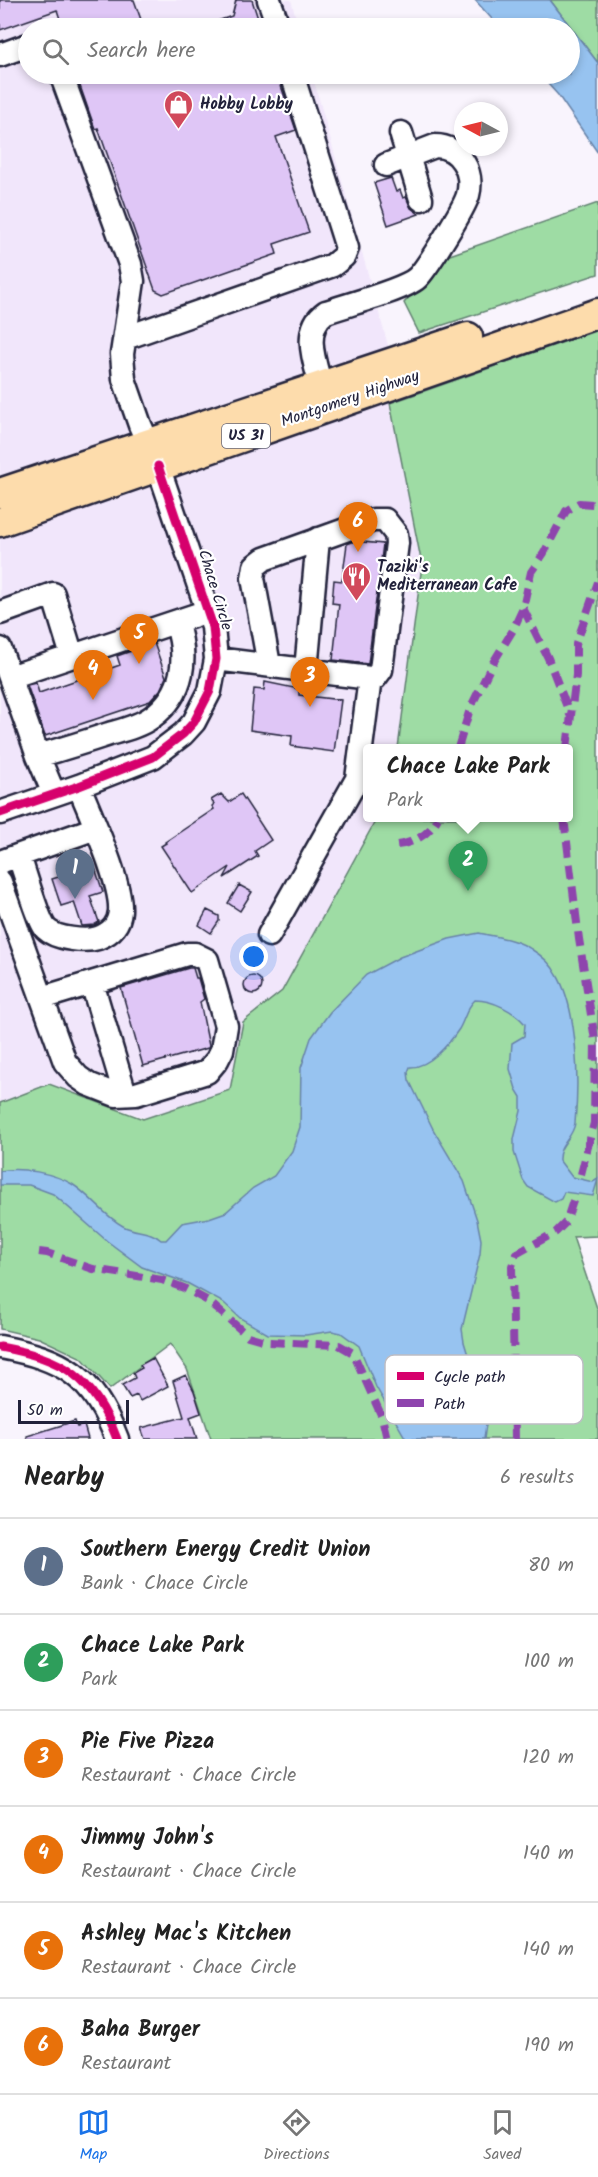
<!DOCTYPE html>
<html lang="en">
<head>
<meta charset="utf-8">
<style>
  body { margin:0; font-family:Kalam,sans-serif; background:#f2f2f2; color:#222 }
  .compass { position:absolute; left:454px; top:102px; width:54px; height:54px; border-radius:50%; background:#fff; box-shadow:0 3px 9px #0003; rotate:277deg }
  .scale { position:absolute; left:18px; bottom:15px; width:111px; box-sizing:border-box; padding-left:6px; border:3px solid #22223b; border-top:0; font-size:16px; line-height:21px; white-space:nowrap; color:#22223b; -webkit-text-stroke:4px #fff; paint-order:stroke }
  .you { position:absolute; left:254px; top:957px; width:21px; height:21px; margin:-15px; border:4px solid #fff; border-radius:50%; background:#1a73e8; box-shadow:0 0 0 9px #1a73e833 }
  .badge { display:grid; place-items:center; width:39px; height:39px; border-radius:50%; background:#1a73e8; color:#fff; font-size:20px; font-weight:700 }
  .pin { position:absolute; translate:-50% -50px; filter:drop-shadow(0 2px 3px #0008) }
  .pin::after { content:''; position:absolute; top:32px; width:21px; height:18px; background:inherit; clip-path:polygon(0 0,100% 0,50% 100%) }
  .popup { position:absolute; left:363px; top:744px; width:210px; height:78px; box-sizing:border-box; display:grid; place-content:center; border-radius:6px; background:#fff; filter:drop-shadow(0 2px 4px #0005); font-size:20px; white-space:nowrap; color:#767676 }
  .popup b { font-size:22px; color:#222 }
  .popup::after { content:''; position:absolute; left:50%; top:100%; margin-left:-12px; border:12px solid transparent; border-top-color:#fff }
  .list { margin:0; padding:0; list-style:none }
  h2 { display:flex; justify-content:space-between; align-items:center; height:78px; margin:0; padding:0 24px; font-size:26px }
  h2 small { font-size:20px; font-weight:400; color:#767676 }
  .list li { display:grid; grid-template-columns:39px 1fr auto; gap:18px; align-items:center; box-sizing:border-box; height:96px; padding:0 24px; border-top:2px solid #e0e0e0 }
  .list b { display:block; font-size:22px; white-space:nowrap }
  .list p { margin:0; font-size:20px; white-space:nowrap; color:#767676 }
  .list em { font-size:20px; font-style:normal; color:#767676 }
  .icon { flex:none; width:33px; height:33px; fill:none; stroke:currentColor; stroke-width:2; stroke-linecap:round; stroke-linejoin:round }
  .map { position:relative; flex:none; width:598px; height:1439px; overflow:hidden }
  .search { position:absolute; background:#fff; box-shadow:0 3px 9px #0003; left:18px; right:18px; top:18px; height:66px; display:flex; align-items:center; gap:15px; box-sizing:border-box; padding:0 21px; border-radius:33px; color:#767676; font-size:22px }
  .sheet { height:654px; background:#fff }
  nav { display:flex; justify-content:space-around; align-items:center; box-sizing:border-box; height:84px; border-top:2px solid #e0e0e0; background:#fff; font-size:16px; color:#767676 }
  nav a { display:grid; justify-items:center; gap:3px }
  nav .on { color:#1a73e8 }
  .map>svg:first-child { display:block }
  .built { fill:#f1e6fb }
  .green { fill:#9edca4; stroke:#607f70; stroke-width:1.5 }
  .water { fill:#97c3f0; stroke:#6883a8; stroke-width:1.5 }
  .building { fill:#dfc6f6; stroke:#22223b; stroke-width:1.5 }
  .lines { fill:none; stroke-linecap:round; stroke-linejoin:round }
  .minor-casing { stroke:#22223b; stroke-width:27 }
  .major-casing { stroke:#22223b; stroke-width:33 }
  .minor { stroke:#fff; stroke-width:22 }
  .major { stroke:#fddcac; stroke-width:28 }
  .quiet { stroke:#8e44ad; stroke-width:8; stroke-dasharray:15 8; stroke-linecap:butt }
  .cycleway-casing { stroke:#fff; stroke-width:13 }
  .cycleway { stroke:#d6006c; stroke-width:9 }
  .labels { text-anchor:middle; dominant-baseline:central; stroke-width:4.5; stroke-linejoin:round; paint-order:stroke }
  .shield { fill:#fff; stroke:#646476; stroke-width:1.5 }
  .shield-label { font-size:15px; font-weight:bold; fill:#22223b }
  .poi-label { font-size:16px; font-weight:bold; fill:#22223b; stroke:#fff; text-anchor:start }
  .street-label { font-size:16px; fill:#22223b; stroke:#fff }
  .key { fill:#fff; stroke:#bdbdc4; stroke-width:1.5 }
  .key-label { font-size:16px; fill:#22223b }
</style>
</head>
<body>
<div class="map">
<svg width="598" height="1439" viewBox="0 0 598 1439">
  <rect width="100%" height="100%" fill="#f9f4fd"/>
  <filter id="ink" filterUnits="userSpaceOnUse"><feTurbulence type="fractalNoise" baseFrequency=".0167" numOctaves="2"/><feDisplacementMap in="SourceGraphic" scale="12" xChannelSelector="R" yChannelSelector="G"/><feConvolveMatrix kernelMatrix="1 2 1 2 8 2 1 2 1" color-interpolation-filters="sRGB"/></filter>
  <g filter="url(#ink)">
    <path class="built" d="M0 0H291L299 28H28V74H312L431 499 398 748H368V818H377L282 991 244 1020 230 1090 146 1118 49 1084 0 1103Z"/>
    <path class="green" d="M550 0H598V63Z
      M598 203V274L419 333 404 303 447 256Z
      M598 330V1236L573 1237 598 1311V1439H211L187 1369 170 1344 110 1389 82 1358 39 1338 0 1329V1103L49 1084 143 1119 230 1090 243 1022 282 991 377 818H568V748H398L422 565 390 403Z"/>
    <path class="water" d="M475 0H550L598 63V153L558 95 539 74H570V28H500Z
      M479 933C496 937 517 939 531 949 541 955 552 965 557 975 578 1010 579 1083 575 1123 573 1138 558 1145 559 1160L572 1177 593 1182 598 1179 593 1196 564 1192 561 1199 555 1202 528 1187 523 1180 514 1152V1139L521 1111V1097L516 1089 510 1069 512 1043 524 1036 525 1024C514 1011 493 1000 475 1000 466 1008 465 1019 459 1029 449 1044 429 1068 410 1067L408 1072 409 1080 434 1131 464 1181 477 1220 481 1240 480 1254 462 1329 464 1342 487 1417 484 1439H406L376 1387 359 1346 341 1333 332 1331 306 1335 268 1334 240 1318 224 1303 187 1283 142 1267 107 1241 53 1194 29 1185H0V1171C20 1166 55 1174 72 1184 91 1196 103 1215 123 1226 136 1233 150 1230 161 1240H166L182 1223 209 1218 226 1212 253 1188 274 1176 292 1151 300 1127 301 1068 311 1038 330 1012 366 975 400 957 449 939Z"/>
    <path class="building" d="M0 0H134L144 28H63L57 10 0 30Z
      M236 0H252L261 28H200V27L232 16Z
      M78 74H277L296 130 276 137 309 232 274 244 277 254 163 294 155 290 98 128 95 129 79 83 81 82Z
      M391 178 396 192 400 190 403 198 406 197 411 208 419 214 388 225 374 183Z
      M363 538V542L383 544 368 664 333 660 339 604 332 603 334 580 342 581 347 544Z
      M154 643 166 677 160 690 150 701 45 736 27 685 36 683 39 693 120 665 117 656Z
      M265 682 299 689V695L341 700 334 752 291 746 292 736 250 730 254 689 264 690Z
      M221 794 229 802 241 794 271 840 255 851 258 856 224 878 230 867 192 893 161 846 166 843 165 842 214 809 212 806 214 804 211 800Z
      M77 863 79 870 94 865 103 892 90 896 99 922 94 925 82 926 74 902 61 906 52 879 65 875 63 868Z
      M239 885 252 892 240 911 228 903Z
      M207 910 219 916V921L211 933 199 925Z
      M189 968H193L196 978H198L204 999 200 1002 209 1046 208 1048 143 1066 121 988Z
      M244 985a9 9 0 1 1 18 0a9 9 0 1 1-18 0Z
      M153 1358 168 1386 140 1401 137 1395 130 1398 122 1385 135 1378 133 1373 142 1368 140 1365Z
      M186 1375 194 1391 201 1413 190 1417 197 1439H145L141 1428 184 1417 173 1381Z
      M75 1421 77 1427 84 1425 88 1439H27V1436Z"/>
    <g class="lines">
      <defs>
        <path id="minor" d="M269 0 279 28
          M0 55 28 45
          M401 133 421 199
          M125 338 333 265 344 256 347 248 292 74
          M321 386C315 363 301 329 326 312 346 305 404 290 417 278 426 270 465 207 468 195 474 172 460 146 435 146L386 165
          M0 613 53 594 72 656
          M0 649 38 756 54 794
          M216 659 370 678H375L381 670 397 543 396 534 385 520H373L264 559 255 566 253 578 269 665
          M306 670 318 539
          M10 677 208 611
          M38 756C62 749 85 742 109 734 123 730 140 726 152 717 185 693 188 657 176 622
          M0 813 79 786 153 757 183 734 194 722 210 691 216 659 213 627 158 466 140 425 124 379 122 354 133 281 130 264 61 74
          M19 856C24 870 38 920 46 929 56 939 86 942 98 938 111 933 119 925 120 911 122 883 90 814 79 786
          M0 862 96 828
          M0 882 65 1062 78 1077 88 1084 116 1095 136 1094 207 1072 217 1060 222 1050 226 1026 207 960 195 954H187L42 998
          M269 935 357 779 370 678
          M92 983 125 1094
          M0 1347C64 1359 93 1376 117 1439"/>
        <path id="major" d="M0 493 468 337
          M0 522 598 313"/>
      </defs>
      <use href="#minor" class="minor-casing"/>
      <use href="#major" class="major-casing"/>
      <use href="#minor" class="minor"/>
      <use href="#major" class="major"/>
      <path class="quiet" d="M523 608 548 658 570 715
        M458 748 470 709 491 666 513 630 523 608 531 572 544 553 566 511 579 503 593 504 598 509
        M567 748 576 675V644L598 582
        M564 818 579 939 595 1040 594 1123 580 1178
        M397 845C414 843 430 834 438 818
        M39 1252 47 1253 93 1269 162 1280 184 1288 208 1301 248 1336 269 1342 339 1345 353 1353 382 1417 387 1439
        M515 1439 512 1266 516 1254 556 1232 566 1222 575 1195"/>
      <defs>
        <path id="cycleway" d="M0 813 79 786 153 757 183 734 194 722 210 691 216 659 213 627 158 466
          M0 1347C64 1359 93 1376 117 1439"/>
      </defs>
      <use href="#cycleway" class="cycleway-casing"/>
      <use href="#cycleway" class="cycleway"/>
    </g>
  </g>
  <defs>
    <symbol id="shop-pin" viewBox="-11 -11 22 30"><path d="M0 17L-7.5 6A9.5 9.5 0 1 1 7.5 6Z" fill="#d1495b" stroke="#fff"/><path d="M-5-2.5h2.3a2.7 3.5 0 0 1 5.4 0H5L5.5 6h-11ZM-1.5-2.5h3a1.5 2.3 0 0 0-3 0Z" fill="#fff"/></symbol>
    <symbol id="restaurant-pin" viewBox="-11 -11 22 30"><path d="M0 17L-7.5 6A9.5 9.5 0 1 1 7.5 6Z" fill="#d1495b" stroke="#fff"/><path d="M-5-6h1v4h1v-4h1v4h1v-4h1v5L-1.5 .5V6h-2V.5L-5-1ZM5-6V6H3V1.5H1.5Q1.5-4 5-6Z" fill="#fff"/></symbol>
  </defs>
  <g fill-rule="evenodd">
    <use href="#shop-pin" x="162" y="88" width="33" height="45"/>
    <use href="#restaurant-pin" x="340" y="560" width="33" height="45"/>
  </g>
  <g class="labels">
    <rect class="shield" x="222" y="424" width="48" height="24" rx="4.5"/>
    <g class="shield-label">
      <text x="246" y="436">US 31</text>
    </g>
    <g class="poi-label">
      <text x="200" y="104">Hobby Lobby</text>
      <text x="377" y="567">Taziki's<tspan x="377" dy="18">Mediterranean Cafe</tspan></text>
    </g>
    <g class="street-label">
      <text transform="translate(350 399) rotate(-19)">Montgomery Highway</text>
      <text transform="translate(215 590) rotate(73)">Chace Circle</text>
    </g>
  </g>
  <rect x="385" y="1355" width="198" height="69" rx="9" class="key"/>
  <rect x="397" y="1372" width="27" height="8" fill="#d6006c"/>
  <rect x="397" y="1399" width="27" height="8" fill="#8e44ad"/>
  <g class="key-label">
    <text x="434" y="1382">Cycle path</text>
    <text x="434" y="1409">Path</text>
  </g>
</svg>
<svg class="compass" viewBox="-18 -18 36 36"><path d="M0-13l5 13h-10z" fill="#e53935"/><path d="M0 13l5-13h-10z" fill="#767676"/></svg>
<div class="scale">50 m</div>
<div class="you"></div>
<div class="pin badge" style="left:75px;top:899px;background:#5c6f8a">1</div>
<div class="pin badge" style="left:468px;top:891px;background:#2e9e5b">2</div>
<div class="popup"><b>Chace Lake Park</b>Park</div>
<div class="pin badge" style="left:310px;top:707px;background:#e8710a">3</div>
<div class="pin badge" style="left:93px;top:700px;background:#e8710a">4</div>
<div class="pin badge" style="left:139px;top:664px;background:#e8710a">5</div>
<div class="pin badge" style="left:358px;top:552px;background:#e8710a">6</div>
<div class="search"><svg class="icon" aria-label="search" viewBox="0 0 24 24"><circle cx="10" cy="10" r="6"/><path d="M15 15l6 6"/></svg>Search here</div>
</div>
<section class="sheet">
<h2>Nearby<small>6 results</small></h2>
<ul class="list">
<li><span class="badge" style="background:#5c6f8a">1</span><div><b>Southern Energy Credit Union</b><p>Bank · Chace Circle</p></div><em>80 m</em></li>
<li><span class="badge" style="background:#2e9e5b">2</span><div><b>Chace Lake Park</b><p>Park</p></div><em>100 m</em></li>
<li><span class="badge" style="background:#e8710a">3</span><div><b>Pie Five Pizza</b><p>Restaurant · Chace Circle</p></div><em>120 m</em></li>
<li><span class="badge" style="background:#e8710a">4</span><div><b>Jimmy John's</b><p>Restaurant · Chace Circle</p></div><em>140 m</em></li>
<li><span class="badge" style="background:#e8710a">5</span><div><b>Ashley Mac's Kitchen</b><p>Restaurant · Chace Circle</p></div><em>140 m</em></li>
<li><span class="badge" style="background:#e8710a">6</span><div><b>Baha Burger</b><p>Restaurant</p></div><em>190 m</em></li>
</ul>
</section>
<nav>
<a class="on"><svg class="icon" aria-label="map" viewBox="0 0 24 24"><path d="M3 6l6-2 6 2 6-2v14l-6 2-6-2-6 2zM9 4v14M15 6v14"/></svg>Map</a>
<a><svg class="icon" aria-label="directions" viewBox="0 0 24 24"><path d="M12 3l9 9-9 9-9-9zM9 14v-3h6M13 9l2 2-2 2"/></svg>Directions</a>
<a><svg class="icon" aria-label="saved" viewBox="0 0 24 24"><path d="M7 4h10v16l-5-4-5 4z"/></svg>Saved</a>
</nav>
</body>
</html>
